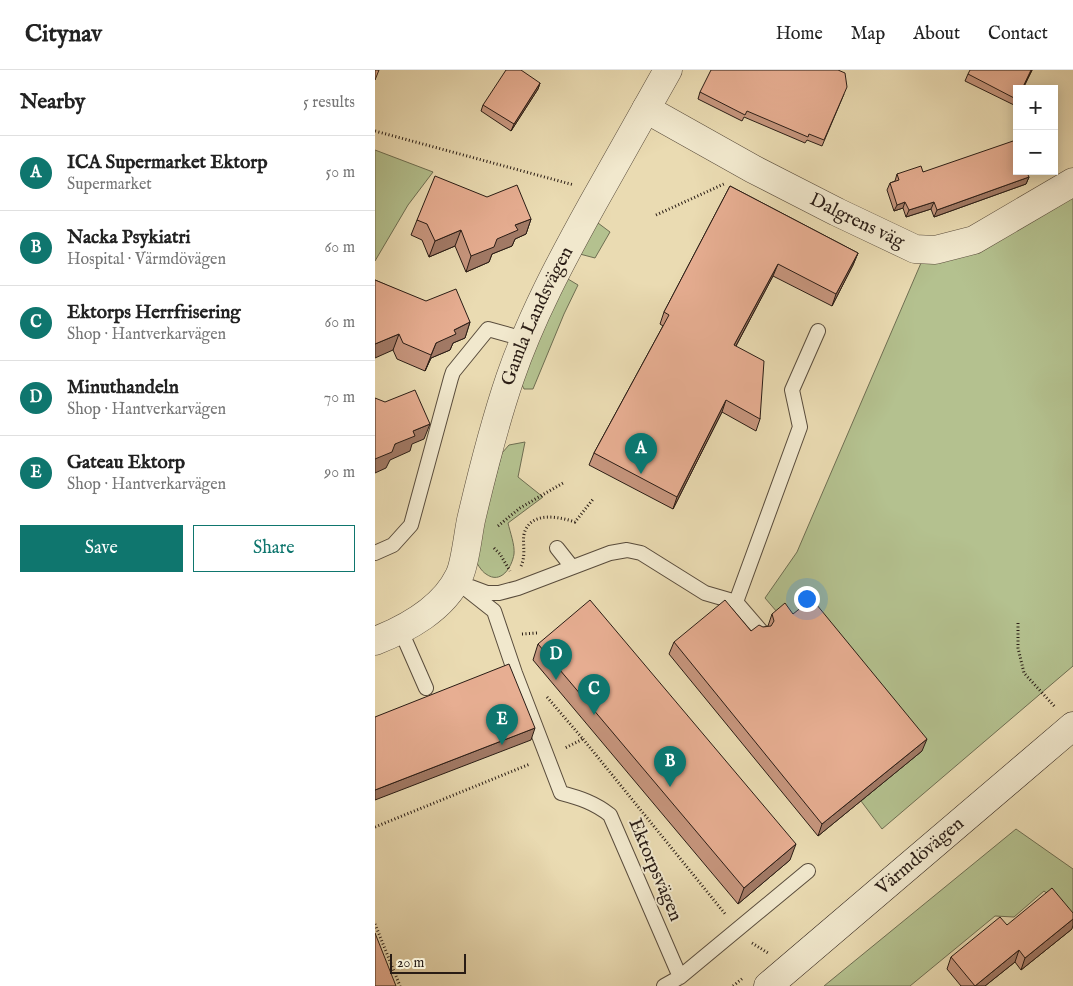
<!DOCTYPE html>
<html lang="en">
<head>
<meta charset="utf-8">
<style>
  body { margin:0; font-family:"IM FELL English",serif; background:#f6f6f6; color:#222 }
  .controls { position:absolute; right:15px; top:15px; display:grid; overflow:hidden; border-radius:0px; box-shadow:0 2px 12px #0003 }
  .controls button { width:45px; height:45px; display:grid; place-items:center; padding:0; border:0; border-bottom:1px solid #e0e0e0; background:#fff; color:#222; font:25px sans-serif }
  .scale { position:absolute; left:15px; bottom:12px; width:76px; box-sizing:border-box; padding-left:5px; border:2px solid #291c15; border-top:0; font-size:14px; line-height:18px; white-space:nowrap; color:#291c15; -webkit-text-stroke:4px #f1e8cd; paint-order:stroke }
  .you { position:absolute; left:431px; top:528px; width:18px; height:18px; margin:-12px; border:4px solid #fff; border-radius:50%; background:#1a73e8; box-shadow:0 0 0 8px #1a73e833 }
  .badge { display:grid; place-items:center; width:32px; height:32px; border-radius:50%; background:#0f766e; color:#fff; font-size:16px; font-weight:700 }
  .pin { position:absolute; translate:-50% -41px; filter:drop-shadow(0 1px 2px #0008) }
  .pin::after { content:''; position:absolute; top:26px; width:18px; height:15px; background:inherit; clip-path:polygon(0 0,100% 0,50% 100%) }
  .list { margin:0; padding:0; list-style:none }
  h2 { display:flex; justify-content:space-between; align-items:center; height:65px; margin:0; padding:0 20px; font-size:21px }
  h2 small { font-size:16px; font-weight:400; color:#767676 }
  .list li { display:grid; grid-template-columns:32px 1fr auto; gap:15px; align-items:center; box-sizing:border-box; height:75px; padding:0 20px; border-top:1px solid #e0e0e0 }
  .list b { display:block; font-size:19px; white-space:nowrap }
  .list p { margin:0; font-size:16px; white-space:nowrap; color:#767676 }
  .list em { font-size:16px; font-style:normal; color:#767676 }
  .actions { display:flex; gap:10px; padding:15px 20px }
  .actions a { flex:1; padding:11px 0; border:1px solid #0f766e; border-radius:0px; text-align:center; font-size:18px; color:#0f766e }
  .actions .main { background:#0f766e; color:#fff }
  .map { position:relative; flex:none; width:698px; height:916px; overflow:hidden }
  header { display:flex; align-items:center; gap:30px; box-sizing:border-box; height:70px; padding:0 25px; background:#fff; border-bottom:1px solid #e0e0e0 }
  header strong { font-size:24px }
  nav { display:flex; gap:28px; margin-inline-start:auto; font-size:18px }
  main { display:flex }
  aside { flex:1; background:#fff }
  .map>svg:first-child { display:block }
  .green { fill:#b4c18f; stroke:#6e6e52 }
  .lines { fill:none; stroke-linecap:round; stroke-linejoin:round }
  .lane-casing { stroke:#594c3c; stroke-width:16 }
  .street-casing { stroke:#594c3c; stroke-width:29 }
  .secondary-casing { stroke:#291c15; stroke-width:29 }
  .path { stroke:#291c15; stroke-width:3; stroke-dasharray:1 2.5; stroke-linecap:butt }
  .lane { stroke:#f1e8cd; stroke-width:14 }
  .street { stroke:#f1e8cd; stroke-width:28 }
  .secondary { stroke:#f1e8cd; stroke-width:28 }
  .wall { fill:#c7967e; stroke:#291c15 }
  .shaded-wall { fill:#a27a66; stroke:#291c15 }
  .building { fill:#e7ae92; stroke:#291c15 }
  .labels { text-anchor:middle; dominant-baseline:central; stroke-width:4; stroke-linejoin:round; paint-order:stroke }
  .street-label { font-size:19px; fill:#291c15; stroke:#f1e8cd }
</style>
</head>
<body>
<header>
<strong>Citynav</strong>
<nav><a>Home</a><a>Map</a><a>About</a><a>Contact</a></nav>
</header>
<main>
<aside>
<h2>Nearby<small>5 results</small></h2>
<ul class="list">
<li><span class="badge">A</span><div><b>ICA Supermarket Ektorp</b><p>Supermarket</p></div><em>50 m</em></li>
<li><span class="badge">B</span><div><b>Nacka Psykiatri</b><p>Hospital · Värmdövägen</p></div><em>60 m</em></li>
<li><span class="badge">C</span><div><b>Ektorps Herrfrisering</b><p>Shop · Hantverkarvägen</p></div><em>60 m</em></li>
<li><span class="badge">D</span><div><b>Minuthandeln</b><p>Shop · Hantverkarvägen</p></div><em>70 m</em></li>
<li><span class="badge">E</span><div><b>Gateau Ektorp</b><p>Shop · Hantverkarvägen</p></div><em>90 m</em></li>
</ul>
<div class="actions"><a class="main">Save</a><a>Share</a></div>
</aside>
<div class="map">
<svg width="698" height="916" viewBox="0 0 698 916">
  <rect width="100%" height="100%" fill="#eadbb2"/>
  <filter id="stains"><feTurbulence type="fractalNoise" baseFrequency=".004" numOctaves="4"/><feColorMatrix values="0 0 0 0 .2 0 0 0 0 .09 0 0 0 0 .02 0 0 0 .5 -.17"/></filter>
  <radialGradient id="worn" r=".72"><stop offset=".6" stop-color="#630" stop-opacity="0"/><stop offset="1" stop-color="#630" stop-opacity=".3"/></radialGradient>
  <path class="green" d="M0 80 58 102 33 135 0 191Z
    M698 120V596L507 759 486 731 547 680 414 556 390 528 422 482 546 193Z
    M219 150 235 162 220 188 201 183Z
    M188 206 203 215 189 244 158 319H149L146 313Z
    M150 372 143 407 168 427 133 453C135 462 140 475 139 484 137 497 126 515 111 504 106 501 102 493 99 488L127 383 134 375Z
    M641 759 698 799V845L669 821 639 847 620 846 535 916H449Z"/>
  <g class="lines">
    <defs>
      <path id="lane" d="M182 478 197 497
        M0 483 18 475 36 455 76 308 78 302 113 259 149 269
        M81 511 119 541 140 603 186 723C205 728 220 733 235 745L305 907 289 916
        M96 517 112 523H124L143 518 235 483 252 480 266 483 330 523 361 532 386 561
        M361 532 425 357 417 320 443 261
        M26 561 51 618
        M305 907 433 801"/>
      <g id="street">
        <path id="s1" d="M271 39 378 99 462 142 540 179 560 180 599 170 698 112"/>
        <path id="s2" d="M0 571C33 558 68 539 84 506 90 495 93 464 96 450 107 403 119 355 135 308 156 247 186 191 217 135 242 90 268 45 293 0"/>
      </g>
      <g id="secondary">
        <path id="s3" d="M393 916 698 656"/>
      </g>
    </defs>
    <use href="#lane" class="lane-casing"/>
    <use href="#street" class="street-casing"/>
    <use href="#secondary" class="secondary-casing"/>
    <path class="path" d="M0 61 199 115
      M281 145 351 113
      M123 456 145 438 188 413
      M119 478 125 484 135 501
      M146 496C152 483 146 471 150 461 158 441 185 447 200 452L219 428
      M643 553V578L649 603 680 637
      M147 564 162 563
      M172 627 208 669 190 678
      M208 669 351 845
      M0 757 155 694
      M0 854 25 916
      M377 873 393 883
      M358 916 368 908"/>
    <use href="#lane" class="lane"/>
    <use href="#street" class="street"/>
    <use href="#secondary" class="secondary"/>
  </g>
  <path class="wall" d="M657 0 639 35 590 11 593 4Z
    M165 13 163 19 136 61 106 41 108 35Z
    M325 22 469 24 447 76 432 70 430 73 369 47 367 51 323 29Z
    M548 102 654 107 651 114 559 147 556 139 531 147 528 138 519 141 512 120 515 113 520 111 522 104Z
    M355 116 483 183 478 195 457 236 398 206 361 276 385 349 381 361 347 342 298 439 214 395 219 383 288 256 285 254 289 242Z
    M156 149 151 164 140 169 137 176 117 184 114 192 91 202 80 176 54 187 47 170 36 165 42 150Z
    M0 210 95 252 90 268 78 273 75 280 56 288 50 301 22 289 18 280Z
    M397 544H418L547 681 443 766 294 584 299 572 376 561 393 556Z
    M163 574 415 790 363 834 158 590Z
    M632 855 697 859 646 900 640 892 610 916H586L572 899 576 887Z"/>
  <path class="shaded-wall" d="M657 0 648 19H647Z
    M165 13 163 19 136 61 139 54Z
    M654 107 651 114 559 147 562 140Z
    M530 132 528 138 519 141 522 135Z
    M559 132 556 139 531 147 534 140Z
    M156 149 151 164 140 169 137 176 117 184 114 192 91 202 96 186 140 155Z
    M86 160 80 176 54 187 60 171Z
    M483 183 478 195 457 236 461 224Z
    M403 194 398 206 355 287 359 275Z
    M95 252 90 268 78 273 75 280 56 288 50 301 61 273 79 260Z
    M24 264 18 280 0 288V274Z
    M351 330 347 342 298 439 302 427Z
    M55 354 49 369 37 374 35 381 15 390 11 398 0 403V389L38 361Z
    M160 658 156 670 0 730V720Z
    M552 669 547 681 443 766 447 754Z
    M421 774 415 790 363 834 369 818Z
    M698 849V855L697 859 646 900 650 888Z
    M644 880 640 892 610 916H600Z"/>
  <path class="building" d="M0 0H4L0 10Z
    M131 0H146L165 13 139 54 108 35Z
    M336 0H463L470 3 472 17 449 70 434 64 433 67 372 41 370 45 325 22Z
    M595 0H656L647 19H642L641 29 593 4Z
    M641 70 642 73V101H651L654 107 562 140 559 132 534 140 530 132 522 135 515 113 524 110 522 104 546 96 548 102Z
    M60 106 112 127 142 115 156 149 140 155 143 160 122 169 119 177 96 186 86 160 60 171 52 154 42 150Z
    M355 116 483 183 461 224 403 194 359 275 389 291 385 349 351 330 302 427 219 383 294 245 289 242Z
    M0 210 51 231 81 219 95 252 79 260 81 264 61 273 56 285 28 273 24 264 0 274Z
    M40 320 55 354 38 361 40 366 20 374 17 382 0 389V328L10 332Z
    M437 529 552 669 447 754 299 572 350 530 376 561 384 555 388 557 396 556 399 551 397 544 410 533 418 544Z
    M215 530 421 774 369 818 163 574Z
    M134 594 160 658 0 720V647Z
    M677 818 698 843V849L650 888 644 880 600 916 576 887 625 847 632 855Z
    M0 863 21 916H0Z"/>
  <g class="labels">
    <g class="street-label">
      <text stroke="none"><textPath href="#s1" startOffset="239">Dalgrens väg</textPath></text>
      <text stroke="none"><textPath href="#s2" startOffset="381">Gamla Landsvägen</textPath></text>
      <text stroke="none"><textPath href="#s3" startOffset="200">Värmdövägen</textPath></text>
      <text transform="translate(280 800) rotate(67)">Ektorpsvägen</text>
    </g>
  </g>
  <rect width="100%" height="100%" filter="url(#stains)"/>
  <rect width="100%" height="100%" fill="url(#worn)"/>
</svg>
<div class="controls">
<button>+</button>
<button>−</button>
</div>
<div class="scale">20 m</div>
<div class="you"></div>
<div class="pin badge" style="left:266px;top:404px">A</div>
<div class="pin badge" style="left:295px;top:717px">B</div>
<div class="pin badge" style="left:219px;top:645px">C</div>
<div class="pin badge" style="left:181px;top:610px">D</div>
<div class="pin badge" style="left:127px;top:675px">E</div>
</div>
</main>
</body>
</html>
